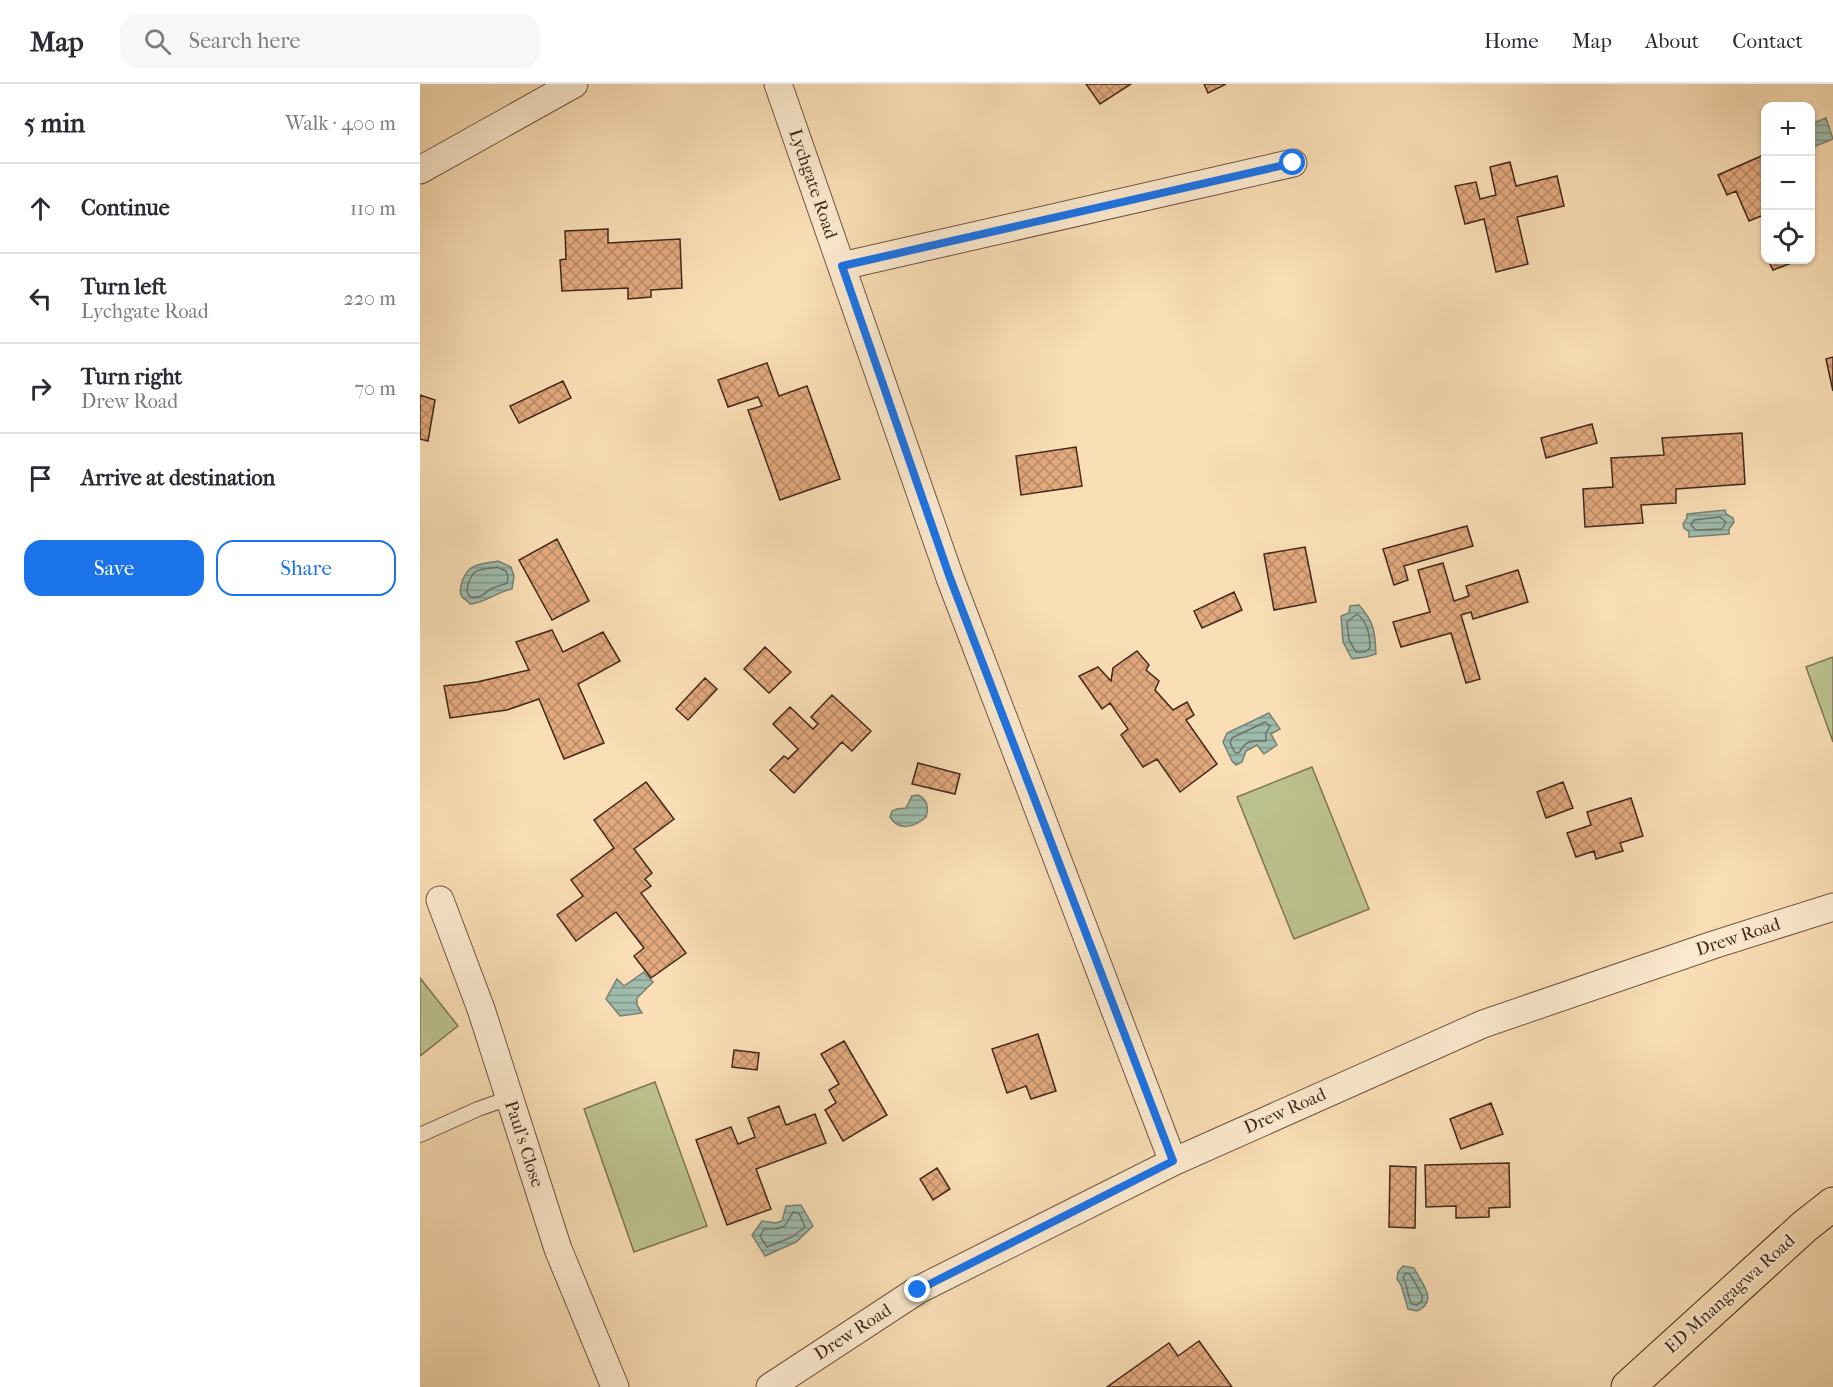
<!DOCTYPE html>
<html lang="en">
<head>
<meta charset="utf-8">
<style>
  body { margin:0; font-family:"IM FELL French Canon",serif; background:#f7f7f7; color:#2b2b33 }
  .controls { position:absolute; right:18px; top:18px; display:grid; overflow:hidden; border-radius:12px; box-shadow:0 2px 4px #0004 }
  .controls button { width:54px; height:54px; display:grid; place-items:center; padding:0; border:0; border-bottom:2px solid #e1e1e2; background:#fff; color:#2b2b33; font:30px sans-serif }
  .stop { position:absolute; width:18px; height:18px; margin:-14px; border:4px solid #1a73e8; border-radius:50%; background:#fff }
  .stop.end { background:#1a73e8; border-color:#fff; box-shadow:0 2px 6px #0008 }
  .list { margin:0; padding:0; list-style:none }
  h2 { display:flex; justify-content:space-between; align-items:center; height:78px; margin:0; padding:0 24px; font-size:26px }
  h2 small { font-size:20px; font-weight:400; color:#7c7c81 }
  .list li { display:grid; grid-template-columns:39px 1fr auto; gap:18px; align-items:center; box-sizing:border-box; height:90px; padding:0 24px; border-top:2px solid #e1e1e2 }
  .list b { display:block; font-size:22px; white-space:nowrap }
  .list p { margin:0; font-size:20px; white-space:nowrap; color:#7c7c81 }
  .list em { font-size:20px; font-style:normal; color:#7c7c81 }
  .actions { display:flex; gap:12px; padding:18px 24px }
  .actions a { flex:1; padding:14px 0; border:2px solid #1a73e8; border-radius:18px; text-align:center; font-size:21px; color:#1a73e8 }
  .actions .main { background:#1a73e8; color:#fff }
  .icon { flex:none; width:33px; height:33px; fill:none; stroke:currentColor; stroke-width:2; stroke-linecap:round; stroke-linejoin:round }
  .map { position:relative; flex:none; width:1413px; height:1303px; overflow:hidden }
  header { display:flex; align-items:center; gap:36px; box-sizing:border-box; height:84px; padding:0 30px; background:#fff; border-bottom:2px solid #e1e1e2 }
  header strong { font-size:28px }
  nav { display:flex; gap:33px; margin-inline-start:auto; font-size:21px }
  .search { width:420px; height:54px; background:#f7f7f7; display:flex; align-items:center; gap:15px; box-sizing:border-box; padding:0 21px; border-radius:18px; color:#7c7c81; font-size:22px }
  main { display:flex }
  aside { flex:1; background:#fff }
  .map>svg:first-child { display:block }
  .garden { fill:#bcc28f; stroke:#7f7556; stroke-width:1.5 }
  .water { fill:url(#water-rules); stroke:#798173; stroke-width:1.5 }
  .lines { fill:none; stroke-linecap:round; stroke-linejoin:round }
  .shore { stroke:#707265; stroke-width:1.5 }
  .building { fill:url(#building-cross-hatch); stroke:#42281d; stroke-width:1.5 }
  .lane-casing { stroke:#705643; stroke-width:16 }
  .street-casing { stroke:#705643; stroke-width:29 }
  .highway-casing { stroke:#42281d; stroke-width:35 }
  .lane { stroke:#fceacf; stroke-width:14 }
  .street { stroke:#fceacf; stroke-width:27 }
  .highway { stroke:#fadeb5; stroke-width:33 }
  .route { stroke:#1a73e8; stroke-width:8 }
  .labels { text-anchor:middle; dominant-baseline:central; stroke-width:5; stroke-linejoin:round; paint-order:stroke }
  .street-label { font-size:18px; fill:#42281d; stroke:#fceacf }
</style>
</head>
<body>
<header>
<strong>Map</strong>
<div class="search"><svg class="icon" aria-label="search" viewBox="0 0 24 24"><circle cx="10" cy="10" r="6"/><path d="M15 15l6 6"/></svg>Search here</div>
<nav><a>Home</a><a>Map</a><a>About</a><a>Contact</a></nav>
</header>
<main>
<aside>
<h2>5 min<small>Walk · 400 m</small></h2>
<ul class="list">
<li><svg class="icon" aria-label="ahead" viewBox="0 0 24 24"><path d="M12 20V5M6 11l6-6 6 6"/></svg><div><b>Continue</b></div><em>110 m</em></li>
<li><svg class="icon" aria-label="left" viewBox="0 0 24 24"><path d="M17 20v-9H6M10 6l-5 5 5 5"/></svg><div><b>Turn left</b><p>Lychgate Road</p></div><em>220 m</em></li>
<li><svg class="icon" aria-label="right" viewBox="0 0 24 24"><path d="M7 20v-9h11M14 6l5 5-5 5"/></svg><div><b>Turn right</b><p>Drew Road</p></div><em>70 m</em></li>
<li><svg class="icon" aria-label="arrive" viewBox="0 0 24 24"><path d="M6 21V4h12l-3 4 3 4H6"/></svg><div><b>Arrive at destination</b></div></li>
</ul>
<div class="actions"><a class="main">Save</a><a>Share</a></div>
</aside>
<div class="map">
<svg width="1413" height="1303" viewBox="0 0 1413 1303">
  <defs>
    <pattern id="water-rules" width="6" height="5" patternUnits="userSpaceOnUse" patternTransform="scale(1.5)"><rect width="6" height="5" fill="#9ebcad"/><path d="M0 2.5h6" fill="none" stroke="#82998c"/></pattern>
    <pattern id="building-cross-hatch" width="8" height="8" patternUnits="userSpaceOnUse" patternTransform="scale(1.5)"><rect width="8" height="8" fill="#e2a97d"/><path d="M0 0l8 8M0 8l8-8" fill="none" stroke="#b98a66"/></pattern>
  </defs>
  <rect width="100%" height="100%" fill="#fadeb5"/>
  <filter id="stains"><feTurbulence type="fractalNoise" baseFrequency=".00333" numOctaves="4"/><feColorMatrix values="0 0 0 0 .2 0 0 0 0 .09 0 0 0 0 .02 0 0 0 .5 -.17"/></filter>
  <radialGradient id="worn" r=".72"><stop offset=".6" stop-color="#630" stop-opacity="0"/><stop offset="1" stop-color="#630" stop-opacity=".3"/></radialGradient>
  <path class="garden" d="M1413 573V658L1386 583Z
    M892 683 949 825 874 855 817 713Z
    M0 894 38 942 0 972Z
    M235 998 287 1142 214 1168 164 1025Z"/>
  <path class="water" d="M1406 34 1413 55 1391 64V40Z
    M1305 426 1306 430 1313 434 1314 438 1309 445V450L1269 453V448L1264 444 1263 440 1267 434V430Z
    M78 477 91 483 94 492 92 505C76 508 66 519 50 520 50 519 43 514 42 513 37 504 45 487 53 483 60 479 70 479 78 477Z
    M939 521C954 538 955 547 956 570L946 573 932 575 923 558 921 532 929 529 930 522Z
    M849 629 860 645 851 650 857 661 844 670 837 661 826 667 822 678 816 681 812 677 803 658 807 649Z
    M498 711C507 715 509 723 506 733 495 743 479 748 470 733L472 727 477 725 486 724 492 712Z
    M224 888 233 898 217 914V921L222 929 200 932 186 915 197 895 204 902Z
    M381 1121 393 1142 376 1158 345 1172 332 1151 342 1137 356 1139 362 1137 366 1122Z
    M983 1182 994 1184C1002 1200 1019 1217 997 1227L988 1225 981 1201 977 1195 978 1188Z"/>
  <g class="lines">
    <path class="shore" d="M1300 433 1306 438 1302 445 1276 446 1271 441 1274 436Z
      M77 483 86 487 88 493 87 499C83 501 78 502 73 504 68 506 64 512 57 513 41 516 48 495 54 489 59 484 70 485 77 483Z
      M937 530C948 538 950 551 950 564L945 568H936L929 556 927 538Z
      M845 638 850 642 846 649V657C833 657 826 655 819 669H815L810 659 812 654Z
      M373 1128 379 1129 385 1143 372 1153 347 1163 340 1152 344 1145H356L365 1142Z
      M986 1189 990 1190 1002 1211V1217L997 1221 992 1220C987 1212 988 1202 983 1193Z"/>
  </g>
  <path class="building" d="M666 0H711L680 20Z
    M784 0H806L788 9Z
    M1346 70V130L1329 137 1316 107 1307 111 1298 91Z
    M1090 78 1096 102 1137 92 1144 122 1097 133 1108 180 1076 188 1064 135 1045 140 1035 102 1056 98 1060 115 1076 111 1070 83Z
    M188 145V159L260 155 262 204 231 206V213L208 215V204L142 207 140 176 146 175 145 147Z
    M1348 176H1379L1353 186Z
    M1413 273V307L1406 275Z
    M347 279 359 312 387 302 420 395 360 416 328 326 342 322 338 313 308 323 298 296Z
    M143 297 151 314 99 339 90 322Z
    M0 311 15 316 8 357 0 355Z
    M1172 340 1177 359 1126 374 1121 354Z
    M1322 349 1325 400 1256 405V419L1221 421 1223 439 1165 443 1163 405 1193 403 1191 374 1244 371 1242 354Z
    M656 363 662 402 601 411 596 372Z
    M1047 442 1053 462 984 482 988 496 974 501 963 465Z
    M137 455 169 517 132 536 99 476Z
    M885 463 896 518 854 526 844 470Z
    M1023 479 1034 517 1049 512 1046 502 1098 486 1108 518 1053 535 1051 528 1041 531 1060 595 1046 599 1031 549 981 563 973 538 1010 528 998 486Z
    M814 508 822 526 782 544 774 527Z
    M132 546 143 568 183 548 200 577 158 600 184 659 144 675 119 615 87 626 30 634 24 602 57 598 109 586 96 558Z
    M345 563 371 588 349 609 324 585Z
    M717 567 729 581 726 586 739 597 735 606 753 626 767 618 774 631 766 636 797 680 760 708 737 675 723 683 701 651 708 645 690 619 682 625 659 592 678 583 691 597 693 584Z
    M285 594 297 605 268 636 256 625Z
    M412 611 451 647 432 667 422 658 374 709 350 686 364 672 368 675 378 665 353 640 370 623 393 645 398 640 391 633Z
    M498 679 540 690 535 710 492 700Z
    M226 698 254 735 214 765 232 789 225 795 231 802 221 809 266 869 231 894 214 872 224 864 196 828 156 857 137 831 163 812 151 796 194 764 174 736Z
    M1143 698 1153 724 1126 734 1117 708Z
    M1211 714 1223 752 1200 759 1203 767 1176 775 1174 767 1156 773 1147 749 1171 741 1167 728Z
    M618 950 636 1007 611 1015 606 1002 587 1009 572 965Z
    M424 957 467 1031 423 1057 405 1026 416 1019 409 1006 419 1000 401 970Z
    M314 966 339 969 337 986 312 983Z
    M1071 1019 1083 1050 1041 1065 1030 1035Z
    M359 1022 366 1041 395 1030 406 1059 336 1085 351 1125 307 1141 276 1056 311 1043 318 1060 335 1053 328 1034Z
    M1089 1079 1090 1123 1069 1124V1133L1036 1134V1122L1006 1123 1005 1081Z
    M970 1082 996 1083 995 1144 969 1143Z
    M517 1084 530 1105 513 1116 500 1095Z
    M779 1257 812 1303H687L749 1259 758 1272Z"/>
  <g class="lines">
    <defs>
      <path id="lane" d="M0 1051 58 1025 89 1014"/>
      <path id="street" d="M358 0 530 494 753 1078
        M0 86 154 0
        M422 182 873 79
        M20 816 61 925 138 1165 195 1303
        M350 1303 498 1206 753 1078 1063 940 1293 861 1413 823"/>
      <path id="highway" d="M1208 1303 1385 1142 1413 1120"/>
    </defs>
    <use href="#lane" class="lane-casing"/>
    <use href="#street" class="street-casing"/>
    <use href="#highway" class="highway-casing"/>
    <use href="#lane" class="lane"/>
    <use href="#street" class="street"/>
    <use href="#highway" class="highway"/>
  </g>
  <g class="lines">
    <path class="route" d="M498 1206 753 1077 530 494 422 182 873 79"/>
  </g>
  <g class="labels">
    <g class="street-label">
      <text transform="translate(393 100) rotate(71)">Lychgate Road</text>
      <text transform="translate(1318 853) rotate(-18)">Drew Road</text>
      <text transform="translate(865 1027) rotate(-24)">Drew Road</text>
      <text transform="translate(104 1060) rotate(72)">Paul's Close</text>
      <text transform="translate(1310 1210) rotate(-42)">ED Mnangagwa Road</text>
      <text transform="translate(433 1248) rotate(-33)">Drew Road</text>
    </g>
  </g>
  <rect width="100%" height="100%" filter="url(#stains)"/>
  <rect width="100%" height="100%" fill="url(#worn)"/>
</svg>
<div class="controls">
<button>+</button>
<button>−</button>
<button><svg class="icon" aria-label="locate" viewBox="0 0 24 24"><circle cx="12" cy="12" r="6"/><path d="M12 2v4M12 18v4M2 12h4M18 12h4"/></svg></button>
</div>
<div class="stop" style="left:873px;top:79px"></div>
<div class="stop end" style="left:498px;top:1206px"></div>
</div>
</main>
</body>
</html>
